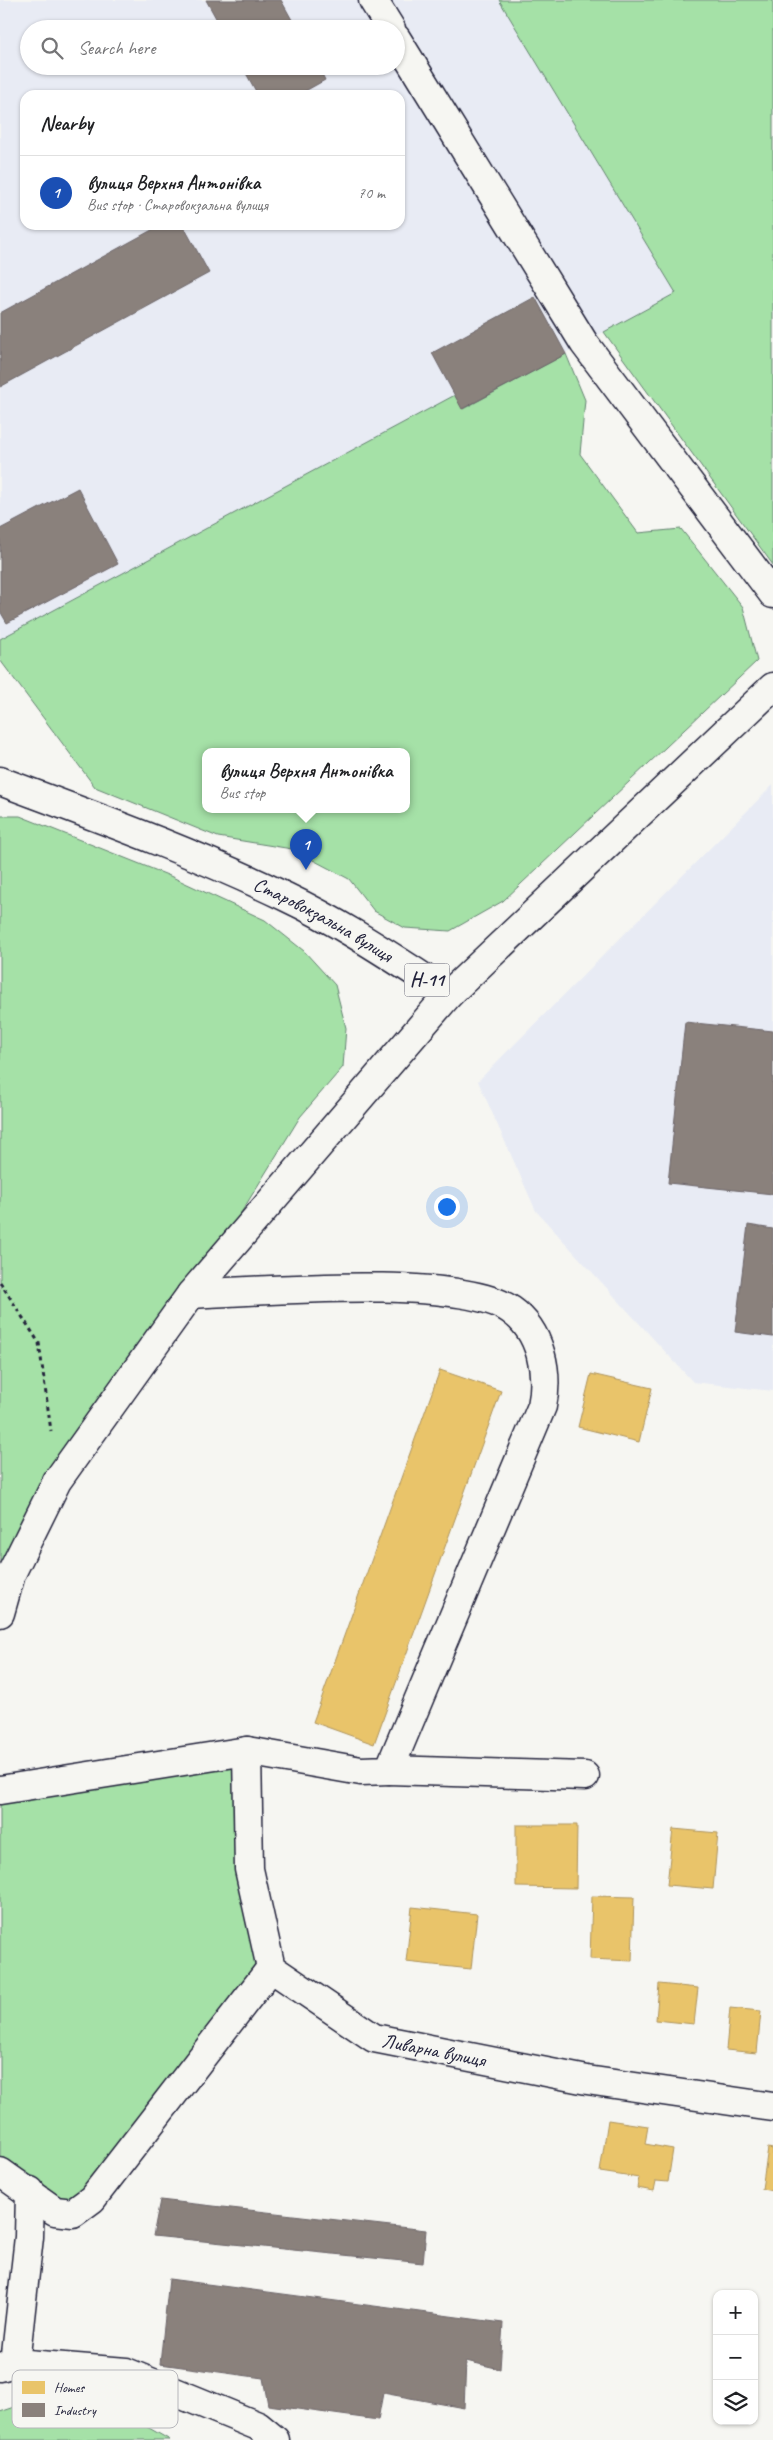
<!DOCTYPE html>
<html lang="en">
<head>
<meta charset="utf-8">
<style>
  body { margin:0; font-family:Caveat,sans-serif; background:#f6f6f6; color:#202124 }
  .controls { position:absolute; right:15px; bottom:15px; display:grid; overflow:hidden; border-radius:10px; box-shadow:0 1px 4px #0004 }
  .controls button { width:45px; height:45px; display:grid; place-items:center; padding:0; border:0; border-bottom:1px solid #e0e0e0; background:#fff; color:#202124; font:25px sans-serif }
  .you { position:absolute; left:446px; top:1206px; width:18px; height:18px; margin:-12px; border:4px solid #fff; border-radius:50%; background:#1a73e8; box-shadow:0 0 0 8px #1a73e833 }
  .badge { display:grid; place-items:center; width:32px; height:32px; border-radius:50%; background:#ea580c; color:#fff; font-size:16px; font-weight:700 }
  .pin { position:absolute; translate:-50% -41px; filter:drop-shadow(0 1px 2px #0008) }
  .pin::after { content:''; position:absolute; top:26px; width:18px; height:15px; background:inherit; clip-path:polygon(0 0,100% 0,50% 100%) }
  .popup { position:absolute; left:202px; top:748px; width:208px; height:65px; box-sizing:border-box; display:grid; place-content:center; border-radius:10px; background:#fff; filter:drop-shadow(0 1px 4px #0005); font-size:16px; white-space:nowrap; color:#757577 }
  .popup b { font-size:19px; color:#202124 }
  .popup::after { content:''; position:absolute; left:50%; top:100%; margin-left:-10px; border:10px solid transparent; border-top-color:#fff }
  .list { margin:0; padding:0; list-style:none }
  h2 { display:flex; justify-content:space-between; align-items:center; height:65px; margin:0; padding:0 20px; font-size:21px }
  h2 small { font-size:16px; font-weight:400; color:#757577 }
  .list li { display:grid; grid-template-columns:32px 1fr auto; gap:15px; align-items:center; box-sizing:border-box; height:75px; padding:0 20px; border-top:1px solid #e0e0e0 }
  .list b { display:block; font-size:19px; white-space:nowrap }
  .list p { margin:0; font-size:16px; white-space:nowrap; color:#757577 }
  .list em { font-size:16px; font-style:normal; color:#757577 }
  .icon { flex:none; width:28px; height:28px; fill:none; stroke:currentColor; stroke-width:2; stroke-linecap:round; stroke-linejoin:round }
  .map { position:relative; flex:none; width:773px; height:2440px; overflow:hidden }
  .search { position:absolute; background:#fff; box-shadow:0 1px 4px #0004; left:20px; top:20px; width:385px; height:55px; display:flex; align-items:center; gap:12px; box-sizing:border-box; padding:0 18px; border-radius:28px; color:#757577; font-size:19px }
  .panel { position:absolute; background:#fff; box-shadow:0 1px 4px #0004; left:20px; top:90px; width:385px; height:140px; border-radius:15px }
  .map>svg:first-child { display:block }
  .built { fill:#e8ebf4; fill-rule:evenodd }
  .green { fill:#a5e1a7; stroke:#648271; fill-rule:evenodd }
  .homes { fill:#e9c46a; stroke:#ad935c }
  .industry { fill:#8a817c; stroke:#6b6468 }
  .lines { fill:none; stroke-linecap:round; stroke-linejoin:round }
  .minor-casing { stroke:#22223b; stroke-width:31 }
  .major-casing { stroke:#22223b; stroke-width:31 }
  .path { stroke:#22223b; stroke-width:3; stroke-dasharray:4 4; stroke-linecap:butt }
  .minor { stroke:#f6f6f2; stroke-width:28 }
  .major { stroke:#f6f6f2; stroke-width:28 }
  .labels { text-anchor:middle; dominant-baseline:central; stroke-width:5; stroke-linejoin:round; paint-order:stroke }
  .shield { fill:#f6f6f2; stroke:#626272; stroke-width:1 }
  .shield-label { font-size:19px; font-weight:bold; fill:#22223b }
  .street-label { font-size:20px; fill:#22223b; stroke:#f6f6f2 }
  .key { fill:#f6f6f2; stroke:#b6b6bb; stroke-width:1 }
  .key-label { font-size:14px; fill:#22223b }
</style>
</head>
<body>
<div class="map">
<svg width="773" height="2440" viewBox="0 0 773 2440">
  <rect width="100%" height="100%" fill="#f6f6f2"/>
  <filter id="ink" filterUnits="userSpaceOnUse"><feTurbulence type="fractalNoise" baseFrequency=".02" numOctaves="2"/><feDisplacementMap in="SourceGraphic" scale="10" xChannelSelector="R" yChannelSelector="G"/><feConvolveMatrix kernelMatrix="1 2 1 2 8 2 1 2 1" color-interpolation-filters="sRGB"/></filter>
  <g filter="url(#ink)">
    <path class="built" d="M0 0H499L676 293 462 409 455 396 0 639ZM29 29H396V66H29ZM25 95H400V225H25Z
      M773 785V1391L693 1382 536 1211 478 1081Z"/>
    <path class="green" d="M499 0H773V565L604 332 676 293Z
      M566 354 585 400 580 454 638 533 681 529 743 607 757 661 503 901 450 931 405 928 374 911 349 879 292 849 218 837 95 787 0 660V639L455 395 463 409ZM206 751H406V809H206Z
      M0 816H20L170 876 265 920 304 951 335 985 346 1028 343 1067 300 1117 191 1294 57 1481 0 1613Z
      M247 1751 271 1968 73 2213 0 2172V1790Z
      M27 2403 121 2412 170 2440H0V2412Z"/>
    <path class="homes" d="M440 1370 501 1391 374 1744 313 1722Z
      M591 1374 652 1388 639 1442 578 1427Z
      M516 1825H577L576 1888 516 1887Z
      M673 1829 718 1833 713 1889 667 1885Z
      M592 1896 634 1897 632 1961 590 1959Z
      M412 1907 477 1914 471 1969 406 1962Z
      M659 1984 698 1988 694 2024 656 2020Z
      M730 2008 761 2011 757 2053 726 2050Z
      M608 2120 648 2126 645 2144 673 2149 668 2182 656 2181 654 2191 637 2188 639 2178 600 2172Z
      M768 2148 773 2149V2191L762 2189Z"/>
    <path class="industry" d="M206 0H281L297 29H222Z
      M242 66H318L325 80 298 95H258Z
      M161 225H183L209 273 0 387V313Z
      M535 297 566 354 462 409 432 353Z
      M78 488 118 564 7 623 0 611V529Z
      M685 1022 773 1031V1194L668 1183Z
      M748 1225 773 1229V1337L735 1332Z
      M160 2200 426 2230 423 2263 153 2236Z
      M169 2279 503 2323 500 2369 466 2361 464 2408 383 2393 378 2420 268 2405 263 2378 160 2364Z"/>
    <g class="lines">
      <defs>
        <g id="minor">
          <path d="M373 0 391 29"/>
          <path d="M396 38 584 343 773 594"/>
          <path d="M0 1613 11 1574 57 1481 191 1294 449 994"/>
          <path id="s1" d="M247 1751 249 1869 271 1968 374 2038 587 2080 773 2107"/>
          <path d="M389 1770 585 1776"/>
          <path d="M0 1790 247 1751 361 1771 389 1770 542 1406C549 1373 541 1331 511 1310 460 1274 259 1291 191 1294"/>
          <path d="M0 2172 55 2211 73 2213 92 2199 271 1968"/>
          <path d="M15 2363 29 2237 30 2191"/>
          <path d="M0 2367 15 2363 126 2372 258 2426 275 2440"/>
        </g>
        <g id="major">
          <path id="s2" d="M0 781C96 817 193 852 286 897 343 924 396 960 449 994L773 687"/>
        </g>
      </defs>
      <use href="#minor" class="minor-casing"/>
      <use href="#major" class="major-casing"/>
      <path class="path" d="M0 1282 39 1343 51 1431"/>
      <use href="#minor" class="minor"/>
      <use href="#major" class="major"/>
    </g>
  </g>
  <g class="labels">
    <rect class="shield" x="404.5" y="963.5" width="45" height="33" rx="4"/>
    <g class="shield-label">
      <text x="427" y="980">Н-11</text>
    </g>
    <g class="street-label">
      <text stroke="none"><textPath href="#s2" startOffset="352">Старовокзальна вулиця</textPath></text>
      <text stroke="none"><textPath href="#s1" startOffset="405">Ливарна вулиця</textPath></text>
    </g>
  </g>
  <rect x="12" y="2370" width="166" height="58" rx="8" class="key"/>
  <rect x="22" y="2381" width="23" height="13" fill="#e9c46a"/>
  <rect x="22" y="2403" width="23" height="14" fill="#8a817c"/>
  <g class="key-label">
    <text x="54" y="2392">Homes</text>
    <text x="54" y="2415">Industry</text>
  </g>
</svg>
<div class="controls">
<button>+</button>
<button>−</button>
<button><svg class="icon" aria-label="layers" viewBox="0 0 24 24"><path d="M12 4l9 5-9 5-9-5zM3 14l9 5 9-5"/></svg></button>
</div>
<div class="you"></div>
<div class="pin badge" style="left:306px;top:870px;background:#1a4fb4">1</div>
<div class="popup"><b>вулиця Верхня Антонівка</b>Bus stop</div>
<div class="search"><svg class="icon" aria-label="search" viewBox="0 0 24 24"><circle cx="10" cy="10" r="6"/><path d="M15 15l6 6"/></svg>Search here</div>
<section class="panel">
<h2>Nearby<small></small></h2>
<ul class="list">
<li><span class="badge" style="background:#1a4fb4">1</span><div><b>вулиця Верхня Антонівка</b><p>Bus stop · Старовокзальна вулиця</p></div><em>70 m</em></li>
</ul>
</section>
</div>
</body>
</html>
